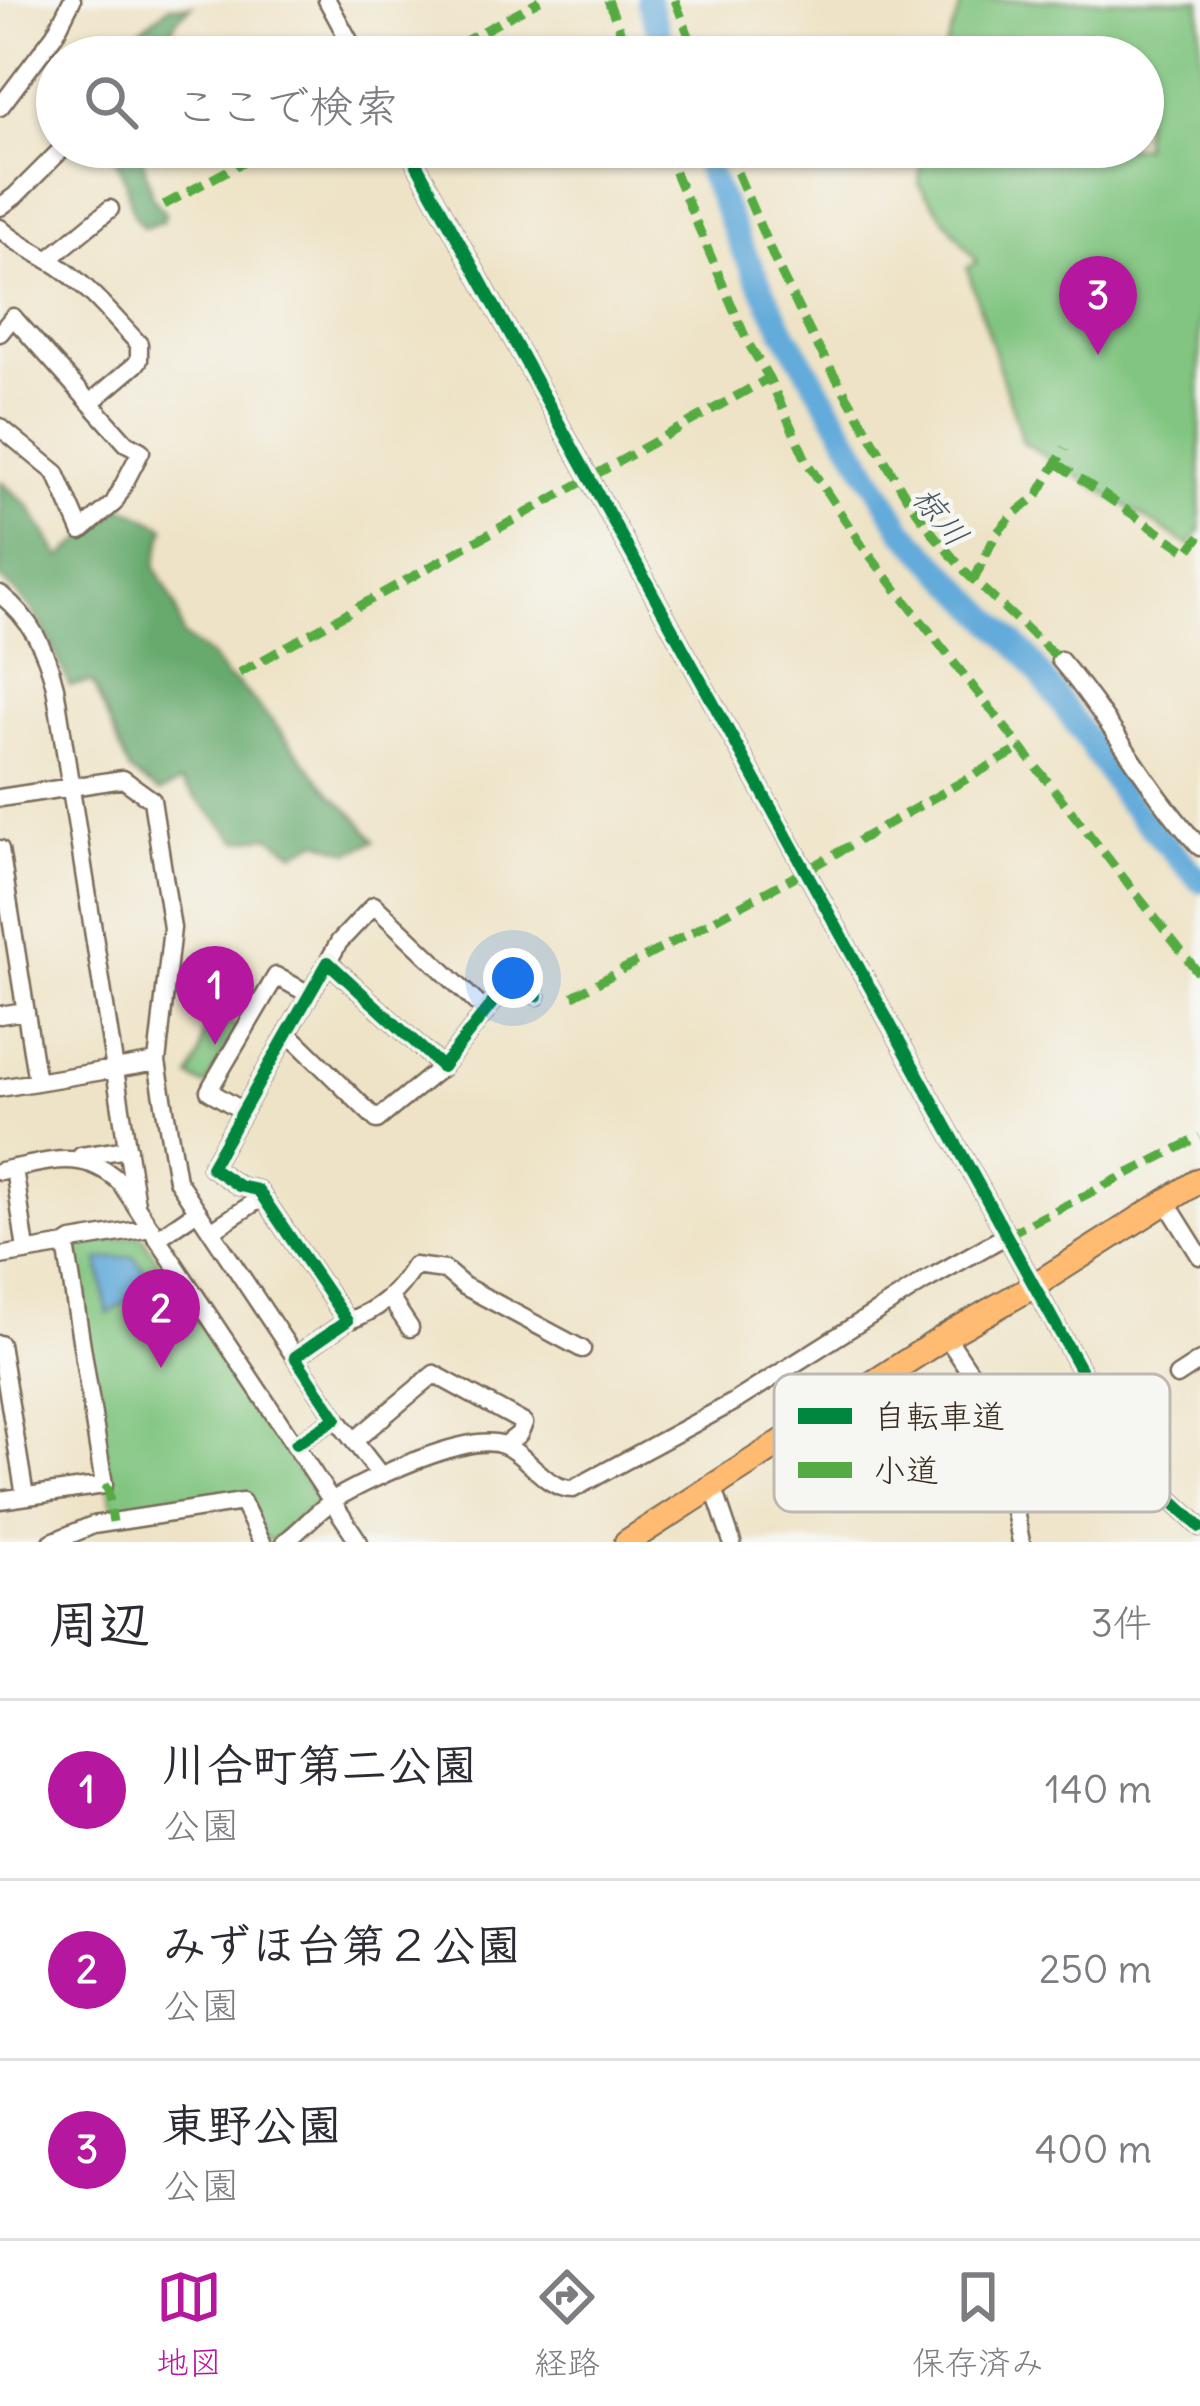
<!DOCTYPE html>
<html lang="ja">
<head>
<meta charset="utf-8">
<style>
  body { margin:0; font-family:Delius,"Klee One",sans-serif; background:#f2f2f3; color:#2b2b33 }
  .you { position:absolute; left:513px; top:978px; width:42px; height:42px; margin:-30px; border:9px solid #fff; border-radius:50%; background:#1a73e8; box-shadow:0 0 0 18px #1a73e833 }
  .badge { display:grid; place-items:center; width:78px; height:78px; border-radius:50%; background:#b5179e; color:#fff; font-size:39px; font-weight:700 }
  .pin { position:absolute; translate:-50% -99px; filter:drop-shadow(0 3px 6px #0008) }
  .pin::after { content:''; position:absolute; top:63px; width:42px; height:36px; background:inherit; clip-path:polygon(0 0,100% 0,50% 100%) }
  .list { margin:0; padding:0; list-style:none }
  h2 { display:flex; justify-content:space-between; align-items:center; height:156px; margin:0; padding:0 48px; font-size:51px }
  h2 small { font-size:39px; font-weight:400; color:#7c7c81 }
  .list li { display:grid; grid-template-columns:78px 1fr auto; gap:36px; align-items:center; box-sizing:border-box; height:180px; padding:0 48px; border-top:3px solid #e1e1e2 }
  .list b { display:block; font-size:45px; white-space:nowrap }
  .list p { margin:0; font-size:39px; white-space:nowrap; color:#7c7c81 }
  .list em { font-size:39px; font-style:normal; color:#7c7c81 }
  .icon { flex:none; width:66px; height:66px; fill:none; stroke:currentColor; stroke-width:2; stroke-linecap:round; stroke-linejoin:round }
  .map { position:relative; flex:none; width:1200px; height:1542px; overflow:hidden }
  .search { position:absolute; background:#fff; box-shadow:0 3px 9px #0004; left:36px; right:36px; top:36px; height:132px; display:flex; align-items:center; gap:30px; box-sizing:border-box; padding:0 42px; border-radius:66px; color:#7c7c81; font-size:45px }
  .sheet { height:696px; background:#fff }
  nav { display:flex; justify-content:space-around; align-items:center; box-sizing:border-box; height:168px; border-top:3px solid #e1e1e2; background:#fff; font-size:33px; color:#7c7c81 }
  nav a { display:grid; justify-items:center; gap:6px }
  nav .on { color:#b5179e }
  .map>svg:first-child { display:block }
  .green { fill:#81c580; stroke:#5e784f; stroke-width:3 }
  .forest { fill:#68aa6e; stroke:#526a46; stroke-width:3 }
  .water { fill:#63abda; stroke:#4f6a7c; stroke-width:3 }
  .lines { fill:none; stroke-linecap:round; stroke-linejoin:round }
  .river { stroke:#63abda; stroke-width:24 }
  .minor-casing { stroke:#7a6b59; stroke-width:21 }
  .highway-casing { stroke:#7a6b59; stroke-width:28 }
  .minor { stroke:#fff; stroke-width:16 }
  .highway { stroke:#ffbb71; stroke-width:24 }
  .quiet { stroke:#55ab43; stroke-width:9; stroke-dasharray:18 9; stroke-linecap:butt }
  .cycleway-casing { stroke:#f6f6f2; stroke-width:20 }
  .cycleway { stroke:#00873e; stroke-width:12 }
  .labels { text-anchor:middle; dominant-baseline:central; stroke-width:9; stroke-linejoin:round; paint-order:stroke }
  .water-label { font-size:33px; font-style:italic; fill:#495760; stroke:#f6f6f2 }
  .key { fill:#f6f6f2; stroke:#beb9b2; stroke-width:3 }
  .key-label { font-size:33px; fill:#3b2a1e }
</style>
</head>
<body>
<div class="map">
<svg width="1200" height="1542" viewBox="0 0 1200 1542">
  <rect width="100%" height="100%" fill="#f6f6f2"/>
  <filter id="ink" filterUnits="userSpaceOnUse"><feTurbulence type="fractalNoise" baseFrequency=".00833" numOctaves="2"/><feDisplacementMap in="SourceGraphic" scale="24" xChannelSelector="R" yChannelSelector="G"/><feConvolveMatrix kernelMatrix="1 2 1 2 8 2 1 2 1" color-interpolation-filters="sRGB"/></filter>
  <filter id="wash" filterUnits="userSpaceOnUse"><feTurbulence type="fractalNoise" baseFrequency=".004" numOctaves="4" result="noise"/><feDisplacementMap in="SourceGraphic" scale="48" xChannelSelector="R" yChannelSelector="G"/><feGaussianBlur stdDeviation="2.7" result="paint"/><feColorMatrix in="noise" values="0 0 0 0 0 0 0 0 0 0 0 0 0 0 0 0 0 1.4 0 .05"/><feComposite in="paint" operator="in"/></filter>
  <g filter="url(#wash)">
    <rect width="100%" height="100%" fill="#eee3c6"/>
    <path class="green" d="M963 0H1200V530L1190 546 1023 442 967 268 977 262 919 185 923 147H1143V57H942Z
      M208 1008 238 1027 205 1086 190 1077 199 1058Z
      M141 1235 317 1499 315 1505 273 1541 264 1538 244 1498 114 1518 74 1245Z"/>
    <path class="forest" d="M170 6H192L177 19 158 57H120L126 41Z
      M113 147H140L152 197 165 213 163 221 144 228C128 214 131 198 124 178 119 166 114 160 113 147Z
      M0 481 28 505 61 558 121 506 165 527 155 566 175 605 183 636 212 657 226 677 237 683 272 721 333 796 356 816 375 841 350 852 318 841 295 853 269 836 238 841 181 782 160 792 130 772 92 682 70 686C50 643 40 608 0 579Z"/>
    <path class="water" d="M133 1256 154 1283 108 1314 98 1260Z"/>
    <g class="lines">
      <path class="river" d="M648 0 667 57
        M698 147 741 246 784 331 903 530 1027 656 1084 735 1126 800 1200 881"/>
    </g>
  </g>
  <g filter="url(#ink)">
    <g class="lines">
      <defs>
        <path id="minor" d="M327 0 358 57
          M0 107 55 34 72 0
          M407 147 1112 1427 1154 1484 1200 1527
          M0 207 15 196 64 147
          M0 228C18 246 44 255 64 270 93 291 115 319 139 344V360L135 365 90 403
          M48 260 110 209
          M0 333 13 317 126 443 141 451 114 503 81 531 56 473 0 427
          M0 594C31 619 46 649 55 687L136 1204
          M1060 660C1111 719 1146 789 1200 847
          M0 798 123 779 152 800 172 928 157 1062
          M0 849 37 1082
          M328 962 339 942 374 905 485 1011
          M0 1015 25 1011
          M288 1033 377 1120 442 1067
          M0 1088 157 1062 177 1180 211 1231 263 1197
          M243 1111 209 1091 212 1085 276 976 309 994
          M81 1156 128 1149
          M14 1168 26 1250
          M0 1171C47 1163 81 1146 120 1182L359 1542
          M1165 1200 1200 1256
          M211 1231 295 1357
          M158 1238 197 1211
          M66 1245 72 1241 151 1228
          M0 1256 66 1245 104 1485 0 1500
          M390 1298 410 1328
          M347 1321C378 1311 397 1293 414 1266L445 1270 464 1286 582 1349
          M946 1336 984 1393 1008 1474 1021 1542
          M0 1344 25 1496
          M1177 1376 1200 1361
          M336 1418 381 1476
          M355 1440 434 1374 524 1423 519 1434 505 1445
          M296 1444 336 1418 295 1357 347 1321 258 1190 239 1186 211 1167 328 962 442 1067 512 978 537 996
          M713 1486 732 1542
          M905 1496 1004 1458
          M52 1542 93 1525 242 1502 262 1542
          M285 1542C302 1529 317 1511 335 1499 367 1480 469 1431 503 1445 529 1455 544 1489 573 1489L734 1402 925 1281 1007 1235"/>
        <path id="highway" d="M627 1542 946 1336 1035 1285 1200 1180"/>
      </defs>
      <use href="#minor" class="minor-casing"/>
      <use href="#highway" class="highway-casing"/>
      <use href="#minor" class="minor"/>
      <use href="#highway" class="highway"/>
      <path class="quiet" d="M608 0 630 57
        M675 0 697 57
        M436 57 540 0
        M664 147 748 343 769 378 808 464 863 547 1200 975
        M729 147 731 158 775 261 814 340 907 498 934 535 966 573 1060 660
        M164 205 271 147
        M1057 463 1188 552 1200 536
        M974 580 996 534 1012 516 1038 495 1065 448
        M239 673 769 378
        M573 996 805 871 1023 747
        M1007 1235 1200 1137
        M104 1485 108 1490 113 1522"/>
      <defs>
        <path id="cycleway" d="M407 147 1112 1427 1154 1484 1200 1527
          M296 1444 336 1418 295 1357 347 1321 258 1190 239 1186 211 1167 328 962 442 1067 512 978 537 996"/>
      </defs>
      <use href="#cycleway" class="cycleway-casing"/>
      <use href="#cycleway" class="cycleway"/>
    </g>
  </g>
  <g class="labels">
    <g class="water-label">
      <text transform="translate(941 516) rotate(51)">椋川</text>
    </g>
  </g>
  <rect x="774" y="1374" width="396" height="138" rx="18" class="key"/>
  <rect x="798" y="1408" width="54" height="16" fill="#00873e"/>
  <rect x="798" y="1462" width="54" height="16" fill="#55ab43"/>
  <g class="key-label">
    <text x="873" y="1428">自転車道</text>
    <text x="873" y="1482">小道</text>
  </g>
</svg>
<div class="you"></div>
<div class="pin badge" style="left:215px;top:1045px">1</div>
<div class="pin badge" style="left:161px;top:1368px">2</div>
<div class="pin badge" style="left:1098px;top:355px">3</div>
<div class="search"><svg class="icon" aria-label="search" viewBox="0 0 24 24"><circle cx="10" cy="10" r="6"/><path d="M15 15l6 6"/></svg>ここで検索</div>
</div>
<section class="sheet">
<h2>周辺<small>3件</small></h2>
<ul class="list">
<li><span class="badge">1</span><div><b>川合町第二公園</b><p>公園</p></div><em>140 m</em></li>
<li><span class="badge">2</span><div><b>みずほ台第２公園</b><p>公園</p></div><em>250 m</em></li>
<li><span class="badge">3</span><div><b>東野公園</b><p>公園</p></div><em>400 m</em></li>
</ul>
</section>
<nav>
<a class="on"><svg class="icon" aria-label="map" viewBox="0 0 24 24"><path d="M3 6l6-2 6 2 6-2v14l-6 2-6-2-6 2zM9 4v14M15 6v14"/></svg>地図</a>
<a><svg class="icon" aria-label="directions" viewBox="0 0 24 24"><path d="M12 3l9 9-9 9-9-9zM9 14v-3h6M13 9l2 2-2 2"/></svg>経路</a>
<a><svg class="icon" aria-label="saved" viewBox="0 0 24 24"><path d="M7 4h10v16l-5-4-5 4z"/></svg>保存済み</a>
</nav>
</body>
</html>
